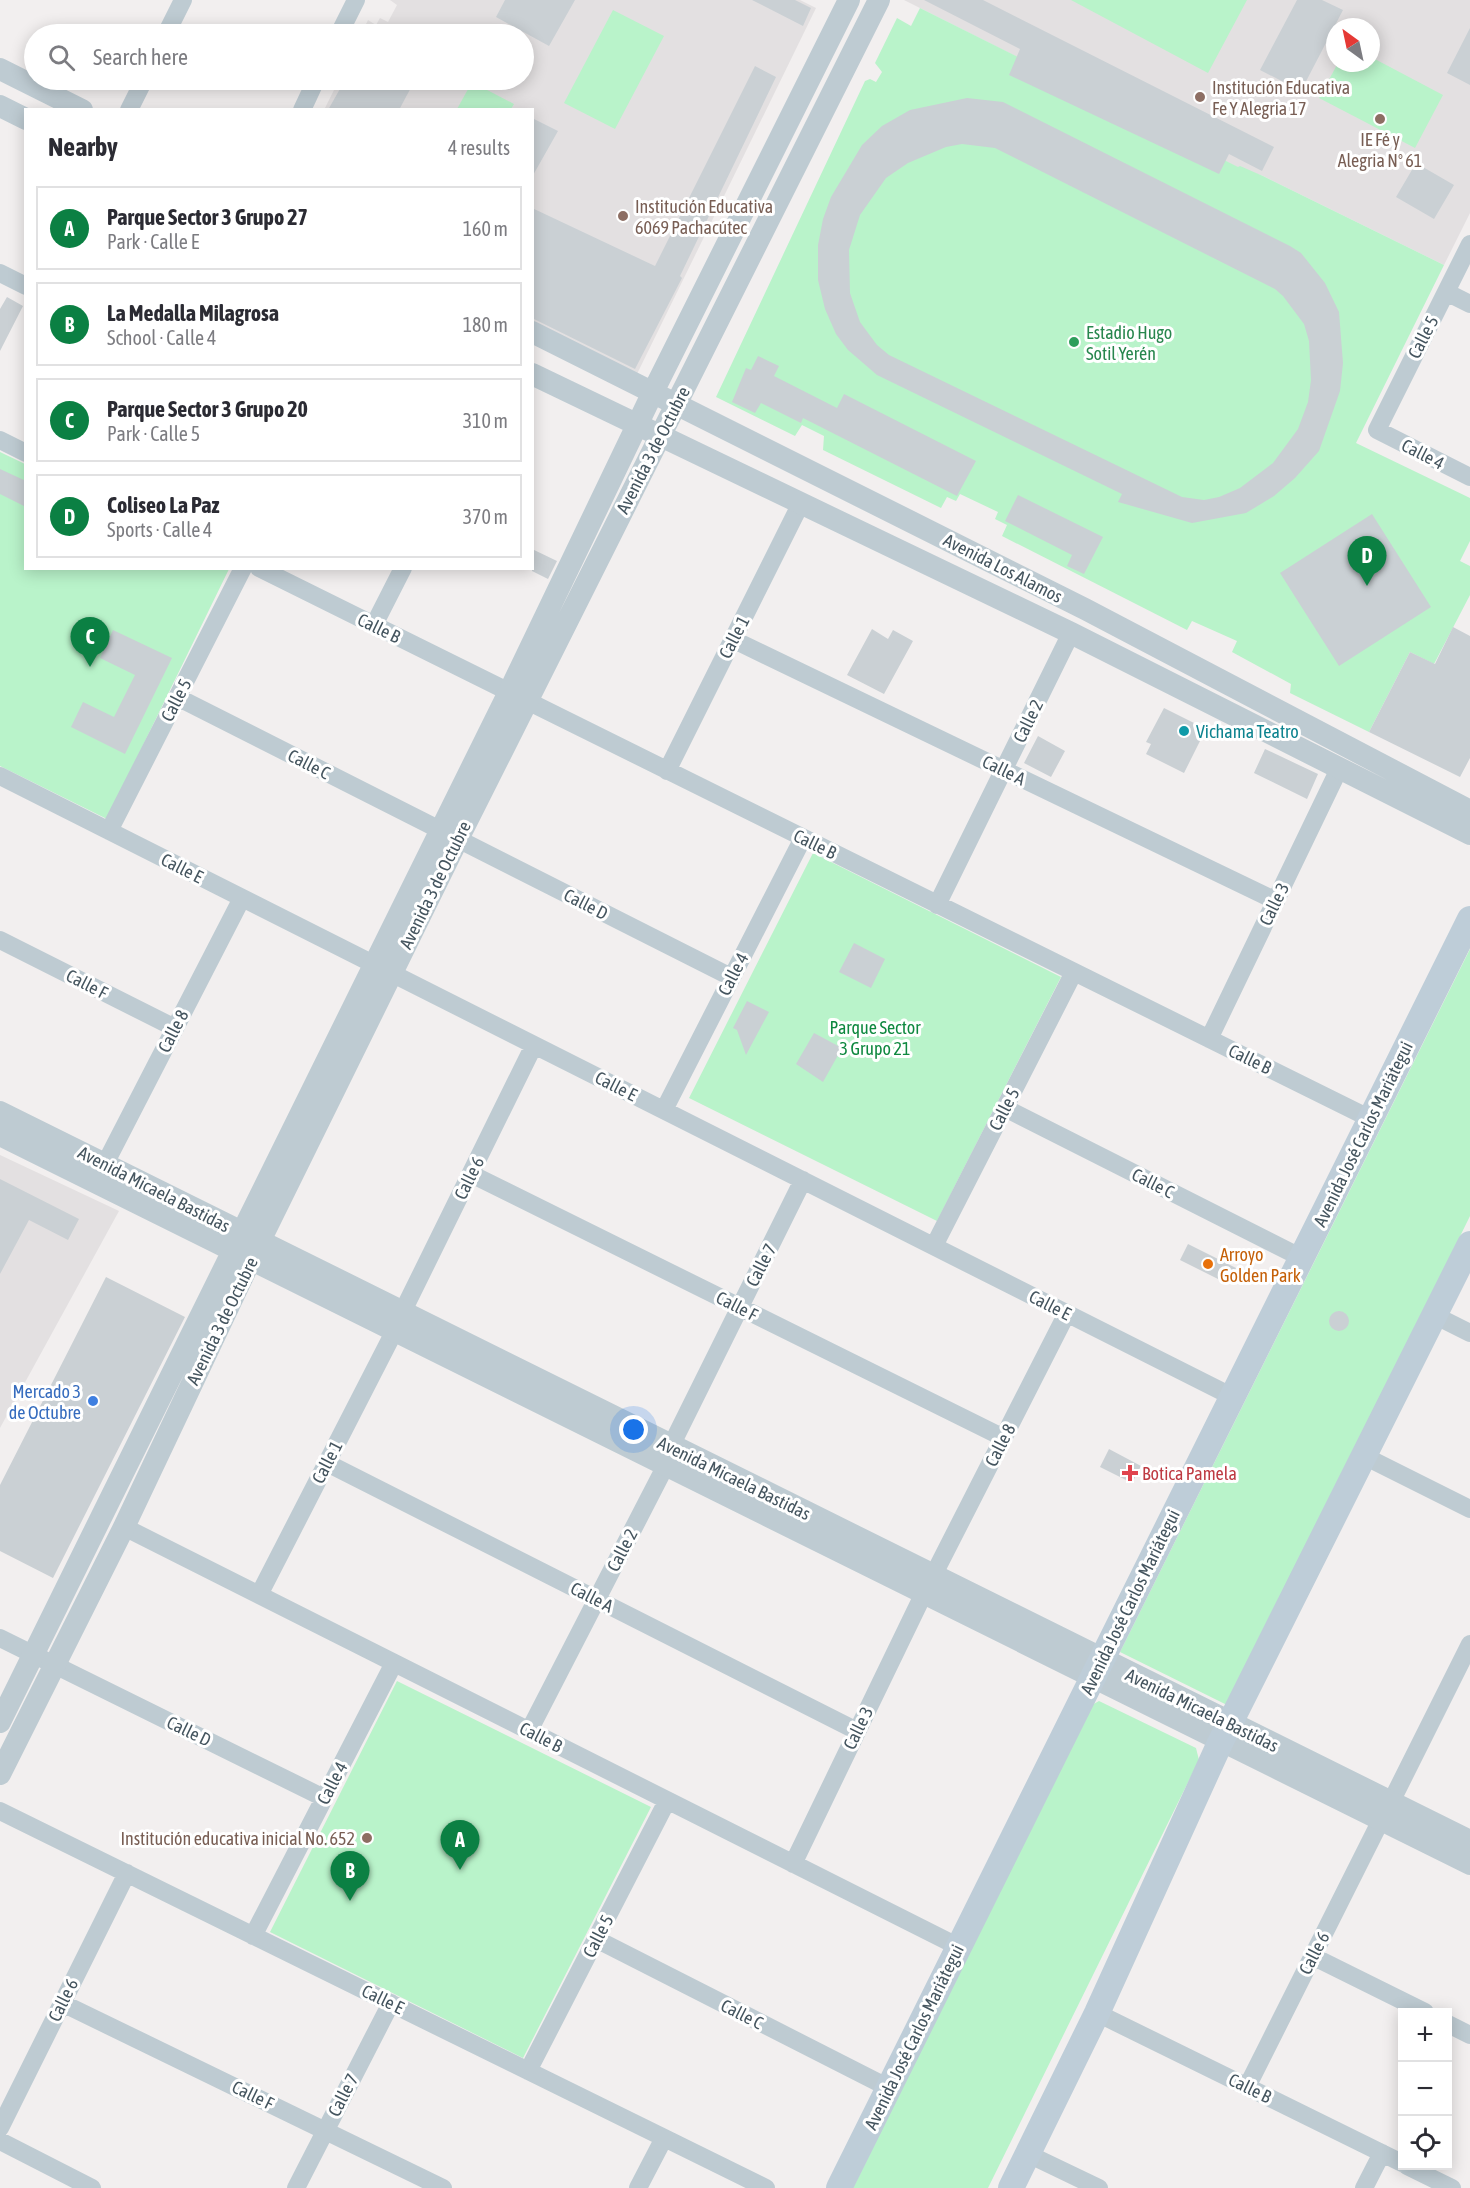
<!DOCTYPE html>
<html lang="en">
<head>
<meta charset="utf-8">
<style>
  body { margin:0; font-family:"Asap Condensed",sans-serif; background:#f7f7f7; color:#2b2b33 }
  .controls { position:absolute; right:18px; bottom:18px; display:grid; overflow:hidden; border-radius:0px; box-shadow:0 3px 15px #0003 }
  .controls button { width:54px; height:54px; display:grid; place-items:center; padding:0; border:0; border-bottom:2px solid #e1e1e2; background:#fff; color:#2b2b33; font:30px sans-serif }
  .compass { position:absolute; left:1326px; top:18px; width:54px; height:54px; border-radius:50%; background:#fff; box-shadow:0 3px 15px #0003; rotate:327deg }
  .you { position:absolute; left:634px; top:1430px; width:21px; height:21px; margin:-15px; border:4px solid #fff; border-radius:50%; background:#1a73e8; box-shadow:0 0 0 9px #1a73e833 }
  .badge { display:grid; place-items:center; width:39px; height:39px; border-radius:50%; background:#0b8043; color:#fff; font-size:20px; font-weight:700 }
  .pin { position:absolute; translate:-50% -50px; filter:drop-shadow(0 2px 3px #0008) }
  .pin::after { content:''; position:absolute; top:32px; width:21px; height:18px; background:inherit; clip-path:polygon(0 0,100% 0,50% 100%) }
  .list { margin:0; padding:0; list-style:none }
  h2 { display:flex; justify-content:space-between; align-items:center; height:78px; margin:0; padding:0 24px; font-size:26px }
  h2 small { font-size:20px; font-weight:400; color:#7c7c81 }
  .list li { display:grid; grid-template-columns:39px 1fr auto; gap:18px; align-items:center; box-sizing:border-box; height:84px; margin:0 12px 12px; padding:0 12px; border:2px solid #e1e1e2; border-radius:0px }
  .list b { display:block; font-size:22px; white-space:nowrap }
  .list p { margin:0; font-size:20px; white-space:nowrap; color:#7c7c81 }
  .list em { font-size:20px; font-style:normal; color:#7c7c81 }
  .icon { flex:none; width:33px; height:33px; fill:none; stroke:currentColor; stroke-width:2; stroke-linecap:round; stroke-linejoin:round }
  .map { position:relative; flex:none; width:1470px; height:2188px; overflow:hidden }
  .search { position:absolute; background:#fff; box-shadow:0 3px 15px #0003; left:24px; top:24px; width:510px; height:66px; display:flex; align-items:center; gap:15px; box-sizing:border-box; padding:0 21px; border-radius:33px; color:#7c7c81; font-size:22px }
  .panel { position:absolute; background:#fff; box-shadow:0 3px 15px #0003; left:24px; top:108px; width:510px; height:462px; border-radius:0px }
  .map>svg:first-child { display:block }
  .education { fill:#e3e0e1; fill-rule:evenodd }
  .green { fill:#b9f3ca }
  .building { fill:#cad0d4; fill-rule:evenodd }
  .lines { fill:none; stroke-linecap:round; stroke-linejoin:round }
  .minor { stroke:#becbd2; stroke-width:18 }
  .tertiary { stroke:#becbd2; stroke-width:22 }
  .secondary { stroke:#becdd8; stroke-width:26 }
  .education-dot { fill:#8d6e63; stroke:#fff; stroke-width:2 }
  .leisure-dot { fill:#2e9e5b; stroke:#fff; stroke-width:2 }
  .culture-dot { fill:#0f9aa8; stroke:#fff; stroke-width:2 }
  .food-dot { fill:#e8710a; stroke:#fff; stroke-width:2 }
  .shop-dot { fill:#3f7fe0; stroke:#fff; stroke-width:2 }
  .health-dot { fill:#e0444e; stroke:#fff; stroke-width:2 }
  .labels { text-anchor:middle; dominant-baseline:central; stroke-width:6; stroke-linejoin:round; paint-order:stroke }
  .education-label { font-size:18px; fill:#785e54; stroke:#fff; text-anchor:start }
  .leisure-label { font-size:18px; fill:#27864d; stroke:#fff; text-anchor:start }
  .street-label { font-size:18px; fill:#45555f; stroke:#fff }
  .culture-label { font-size:18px; fill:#0d838f; stroke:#fff; text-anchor:start }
  .park-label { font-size:18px; fill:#0e883f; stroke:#fff }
  .food-label { font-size:18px; fill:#c56008; stroke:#fff; text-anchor:start }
  .shop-label { font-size:18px; fill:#366cbe; stroke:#fff; text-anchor:end }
  .health-label { font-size:18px; fill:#be3a42; stroke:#fff; text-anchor:start }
</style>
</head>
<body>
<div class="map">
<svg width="1470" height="2188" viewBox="0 0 1470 2188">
  <rect width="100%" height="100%" fill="#f2efef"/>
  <path class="education" d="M390 0H800L816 8 637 374 533 322 532 110H324L339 80H524V34H361L368 20 376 25 380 18 388 22 397 5Z
    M904 0H1470V213L1444 265 1263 176 1239 168ZM1335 27H1371V63H1335Z
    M0 1155 119 1211 0 1428Z"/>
  <path class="green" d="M1071 0H1247L1208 73Z
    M920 8 1238 167 1240 166 1263 176 1444 265 1356 443 1470 498V541L1460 561 1470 566V595L1434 664 1410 652 1369 732 1290 693 1291 684 1232 652 1237 641 1192 621 1187 630 1002 536 1007 525 995 519 998 512 960 494 956 501 947 497 941 508 823 450 824 436 802 425 795 436 716 397 865 81 870 79 876 82 882 72 875 63 897 18 911 26Z
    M613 10 664 36 615 129 564 103Z
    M1371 57 1443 95 1415 148 1319 98 1338 63H1371Z
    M472 82 514 104 511 109H457Z
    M0 452 25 464 26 568 229 569 107 819 0 766Z
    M813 853 1061 977 937 1221 689 1098Z
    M1470 949V1216L1229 1706 1120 1652Z
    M397 1681 651 1807 523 2058 270 1932Z
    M1099 1701 1196 1748 1199 1760 988 2188H853L1090 1706Z"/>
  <path class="building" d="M505 0H575L549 46 496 17Z
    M752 0H795L811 8 803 26Z
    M924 0H983L1274 147 1262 171 1229 154 1219 174 1009 75 1020 49Z
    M1297 0H1322L1343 10 1301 91 1260 70Z
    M1470 28V85L1447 73Z
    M755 66 776 77 680 276 682 278 635 369 532 318V208L655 266Z
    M345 80H415L399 110H328Z
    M967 98 1003 102 1290 246 1301 253 1325 283 1339 312 1343 363 1340 391 1319 451 1295 478 1274 496 1246 513 1192 523 1118 502 1122 494 877 375 848 350 836 334 825 309 818 280V245L823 219 831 197 862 145 882 126 910 110ZM962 144 995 148 1275 289 1283 296 1304 324 1309 341 1311 380 1308 402 1298 429 1273 463 1240 488 1219 497 1204 500 1182 497 889 355 877 345 860 322 850 293 849 250 860 215 886 178 908 163 946 147Z
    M532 118 558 131 532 177Z
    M1416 163 1454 185 1434 219 1396 197Z
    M7 297 23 306 0 351V309Z
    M758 356 779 366 774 376 837 408 844 394 976 461 957 496 803 418 801 423 761 403 755 413 732 402 746 368 751 370Z
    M0 469 26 481V507L0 494Z
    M1018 495 1103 537 1084 574 1067 566 1072 555 1005 521Z
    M1372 514 1431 607 1339 666 1280 573Z
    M532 549 557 561 548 579 532 571Z
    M1453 627 1470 636V758L1460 777 1369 732 1410 652 1435 664Z
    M872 629 888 639 893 630 913 641 884 694 847 675Z
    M113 630 172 658 125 754 71 727 83 702 114 717 135 675 100 658Z
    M1164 708 1206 729 1184 773 1146 754 1151 744 1146 742Z
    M1038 736 1065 751 1051 777 1024 763Z
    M1265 749 1318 774 1307 799 1254 773Z
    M854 943 885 959 871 988 839 972Z
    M747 1001 769 1012 746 1055 737 1030 733 1028Z
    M814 1033 842 1048 823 1082 796 1064Z
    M0 1179 79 1219 68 1240 29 1220 0 1274Z
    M1188 1244 1236 1268 1228 1284 1180 1260Z
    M106 1277 185 1317 53 1578 0 1551V1485Z
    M1329 1321a10 10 0 1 1 20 0a10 10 0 1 1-20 0Z
    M1109 1449 1141 1466 1132 1483 1100 1467Z"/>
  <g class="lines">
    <path class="minor" d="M166 34 183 0
      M339 34 356 0
      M129 110 144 80
      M302 110 316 80
      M1470 244 1377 430 1470 477
      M0 273 26 286
      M1446 292 1470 304
      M0 440 26 453
      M259 568 1371 1119
      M374 625 403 568
      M732 639 1276 901
      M177 697 731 977
      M667 771 801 503
      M0 776 1233 1397
      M109 831 243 568
      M937 905 1071 633
      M0 940 175 1028
      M1209 1039 1339 769
      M1005 1108 1302 1258
      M664 1110 803 838
      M105 1164 242 898
      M471 1174 1004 1438
      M934 1246 1074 972
      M403 1311 534 1045
      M1434 1315 1470 1333
      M671 1446 803 1180
      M1364 1456 1470 1509
      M327 1463 857 1731
      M124 1527 959 1947
      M933 1576 1067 1313
      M259 1595 395 1330
      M0 1638 324 1798
      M529 1731 666 1465
      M1391 1802 1470 1644
      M0 1811 766 2188
      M793 1864 924 1593
      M253 1936 394 1663
      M596 1939 889 2088
      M1312 1956 1425 2012
      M62 2003 443 2188
      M1097 2013 1402 2163
      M1448 2024 1470 2035
      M528 2071 667 1801
      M1247 2087 1381 1820
      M0 2128 127 1873
      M0 2141 92 2188
      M1028 2154 1099 2188
      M1407 2166 1452 2188
      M296 2188 391 2003
      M638 2188 664 2138
      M1364 2188 1382 2153"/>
    <path class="tertiary" d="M0 69 82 110
      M0 106 26 119
      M532 332 1085 609 1470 811
      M532 374 1071 633 1470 834
      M0 1112 1470 1841
      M0 1135C490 1379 979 1624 1470 1864
      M0 1722 509 692 653 392 849 0
      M0 1774 124 1527 251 1259 458 839 879 0"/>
    <path class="secondary" d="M839 2188 1470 919
      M1011 2188 1097 2013 1220 1743 1470 1244"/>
  </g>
  <g class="education-dot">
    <circle cx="1200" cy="97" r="6"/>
    <circle cx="1380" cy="119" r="6"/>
    <circle cx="623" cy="216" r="6"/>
    <circle cx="367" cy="1838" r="6"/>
  </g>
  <circle class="leisure-dot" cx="1074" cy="342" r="6"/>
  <circle class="culture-dot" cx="1184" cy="731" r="6"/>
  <circle class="food-dot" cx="1208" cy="1264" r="6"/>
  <circle class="shop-dot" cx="93" cy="1401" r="6"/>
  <path class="health-dot" d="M1127 1464h6v6h6v6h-6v6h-6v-6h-6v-6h6z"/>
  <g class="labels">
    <g class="education-label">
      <text x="1212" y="87">Institución Educativa<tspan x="1212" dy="21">Fe Y Alegria 17</tspan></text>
      <text x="1380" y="139" text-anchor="middle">IE Fé y<tspan x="1380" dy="21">Alegria N° 61</tspan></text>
      <text x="635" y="206">Institución Educativa<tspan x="635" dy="21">6069 Pachacútec</tspan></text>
      <text x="355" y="1838" text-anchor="end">Institución educativa inicial No. 652</text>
    </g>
    <g class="leisure-label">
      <text x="1086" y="332">Estadio Hugo<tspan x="1086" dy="21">Sotil Yerén</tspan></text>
    </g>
    <g class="street-label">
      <text transform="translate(1423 337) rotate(-63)">Calle 5</text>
      <text transform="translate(653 450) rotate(-63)">Avenida 3 de Octubre</text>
      <text transform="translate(1423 454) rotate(27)">Calle 4</text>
      <text transform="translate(1003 568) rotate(27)">Avenida Los Alamos</text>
      <text transform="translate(379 628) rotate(26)">Calle B</text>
      <text transform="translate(734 637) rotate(-63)">Calle 1</text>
      <text transform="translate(176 700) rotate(-63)">Calle 5</text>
      <text transform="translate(1028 721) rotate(-64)">Calle 2</text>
      <text transform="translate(309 764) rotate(27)">Calle C</text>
      <text transform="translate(1004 770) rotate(26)">Calle A</text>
      <text transform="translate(815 844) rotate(26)">Calle B</text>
      <text transform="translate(182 868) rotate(27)">Calle E</text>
      <text transform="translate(435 885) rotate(-64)">Avenida 3 de Octubre</text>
      <text transform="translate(586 904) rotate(27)">Calle D</text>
      <text transform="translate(1274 904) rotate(-64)">Calle 3</text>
      <text transform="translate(733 974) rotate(-63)">Calle 4</text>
      <text transform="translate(87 984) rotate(27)">Calle F</text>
      <text transform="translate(173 1031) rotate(-63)">Calle 8</text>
      <text transform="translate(1250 1059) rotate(26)">Calle B</text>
      <text transform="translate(616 1086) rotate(27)">Calle E</text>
      <text transform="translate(1004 1109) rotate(-63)">Calle 5</text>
      <text transform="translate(1363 1134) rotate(-64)">Avenida José Carlos Mariátegui</text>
      <text transform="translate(469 1178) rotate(-64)">Calle 6</text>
      <text transform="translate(1153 1183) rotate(27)">Calle C</text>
      <text transform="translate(154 1189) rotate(27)">Avenida Micaela Bastidas</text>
      <text transform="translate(761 1265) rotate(-63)">Calle 7</text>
      <text transform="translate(1050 1305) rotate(27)">Calle E</text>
      <text transform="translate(737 1306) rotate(27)">Calle F</text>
      <text transform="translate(222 1321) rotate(-64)">Avenida 3 de Octubre</text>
      <text transform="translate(1000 1445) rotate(-63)">Calle 8</text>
      <text transform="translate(327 1462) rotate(-63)">Calle 1</text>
      <text transform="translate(734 1478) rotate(26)">Avenida Micaela Bastidas</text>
      <text transform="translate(622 1550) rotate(-63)">Calle 2</text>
      <text transform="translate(592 1597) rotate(27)">Calle A</text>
      <text transform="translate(1130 1602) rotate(-64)">Avenida José Carlos Mariátegui</text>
      <text transform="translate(1202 1710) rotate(26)">Avenida Micaela Bastidas</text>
      <text transform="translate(858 1728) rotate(-64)">Calle 3</text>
      <text transform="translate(189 1731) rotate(26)">Calle D</text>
      <text transform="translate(541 1737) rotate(27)">Calle B</text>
      <text transform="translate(332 1783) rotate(-63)">Calle 4</text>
      <text transform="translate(598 1936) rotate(-63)">Calle 5</text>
      <text transform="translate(1314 1953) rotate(-63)">Calle 6</text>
      <text transform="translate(383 1999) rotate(26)">Calle E</text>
      <text transform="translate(63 2000) rotate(-64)">Calle 6</text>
      <text transform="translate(742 2014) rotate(27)">Calle C</text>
      <text transform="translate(914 2037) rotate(-64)">Avenida José Carlos Mariátegui</text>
      <text transform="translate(1250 2088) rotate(26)">Calle B</text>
      <text transform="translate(253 2095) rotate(26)">Calle F</text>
      <text transform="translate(343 2095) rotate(-63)">Calle 7</text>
    </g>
    <g class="culture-label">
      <text x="1196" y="731">Vichama Teatro</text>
    </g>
    <g class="park-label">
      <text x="875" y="1027">Parque Sector<tspan x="875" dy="21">3 Grupo 21</tspan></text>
    </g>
    <g class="food-label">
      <text x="1220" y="1254">Arroyo<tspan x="1220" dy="21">Golden Park</tspan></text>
    </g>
    <g class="shop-label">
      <text x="81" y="1391">Mercado 3<tspan x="81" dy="21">de Octubre</tspan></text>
    </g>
    <g class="health-label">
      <text x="1142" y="1473">Botica Pamela</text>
    </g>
  </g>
</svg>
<div class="controls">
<button>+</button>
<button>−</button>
<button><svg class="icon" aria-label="locate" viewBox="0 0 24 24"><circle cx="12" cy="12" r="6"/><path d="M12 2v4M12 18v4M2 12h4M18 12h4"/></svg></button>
</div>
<svg class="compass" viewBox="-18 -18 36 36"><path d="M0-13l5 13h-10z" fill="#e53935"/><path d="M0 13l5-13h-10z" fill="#7c7c81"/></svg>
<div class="you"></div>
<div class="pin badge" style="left:460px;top:1870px">A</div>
<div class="pin badge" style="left:350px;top:1901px">B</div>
<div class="pin badge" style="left:90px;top:667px">C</div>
<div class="pin badge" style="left:1367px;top:586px">D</div>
<div class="search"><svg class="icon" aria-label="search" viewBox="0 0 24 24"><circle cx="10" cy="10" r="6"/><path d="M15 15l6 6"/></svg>Search here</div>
<section class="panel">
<h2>Nearby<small>4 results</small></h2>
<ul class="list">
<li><span class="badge">A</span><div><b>Parque Sector 3 Grupo 27</b><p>Park · Calle E</p></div><em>160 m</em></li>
<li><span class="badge">B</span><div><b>La Medalla Milagrosa</b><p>School · Calle 4</p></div><em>180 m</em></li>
<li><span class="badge">C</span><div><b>Parque Sector 3 Grupo 20</b><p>Park · Calle 5</p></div><em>310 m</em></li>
<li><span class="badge">D</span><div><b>Coliseo La Paz</b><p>Sports · Calle 4</p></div><em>370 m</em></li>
</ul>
</section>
</div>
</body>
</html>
